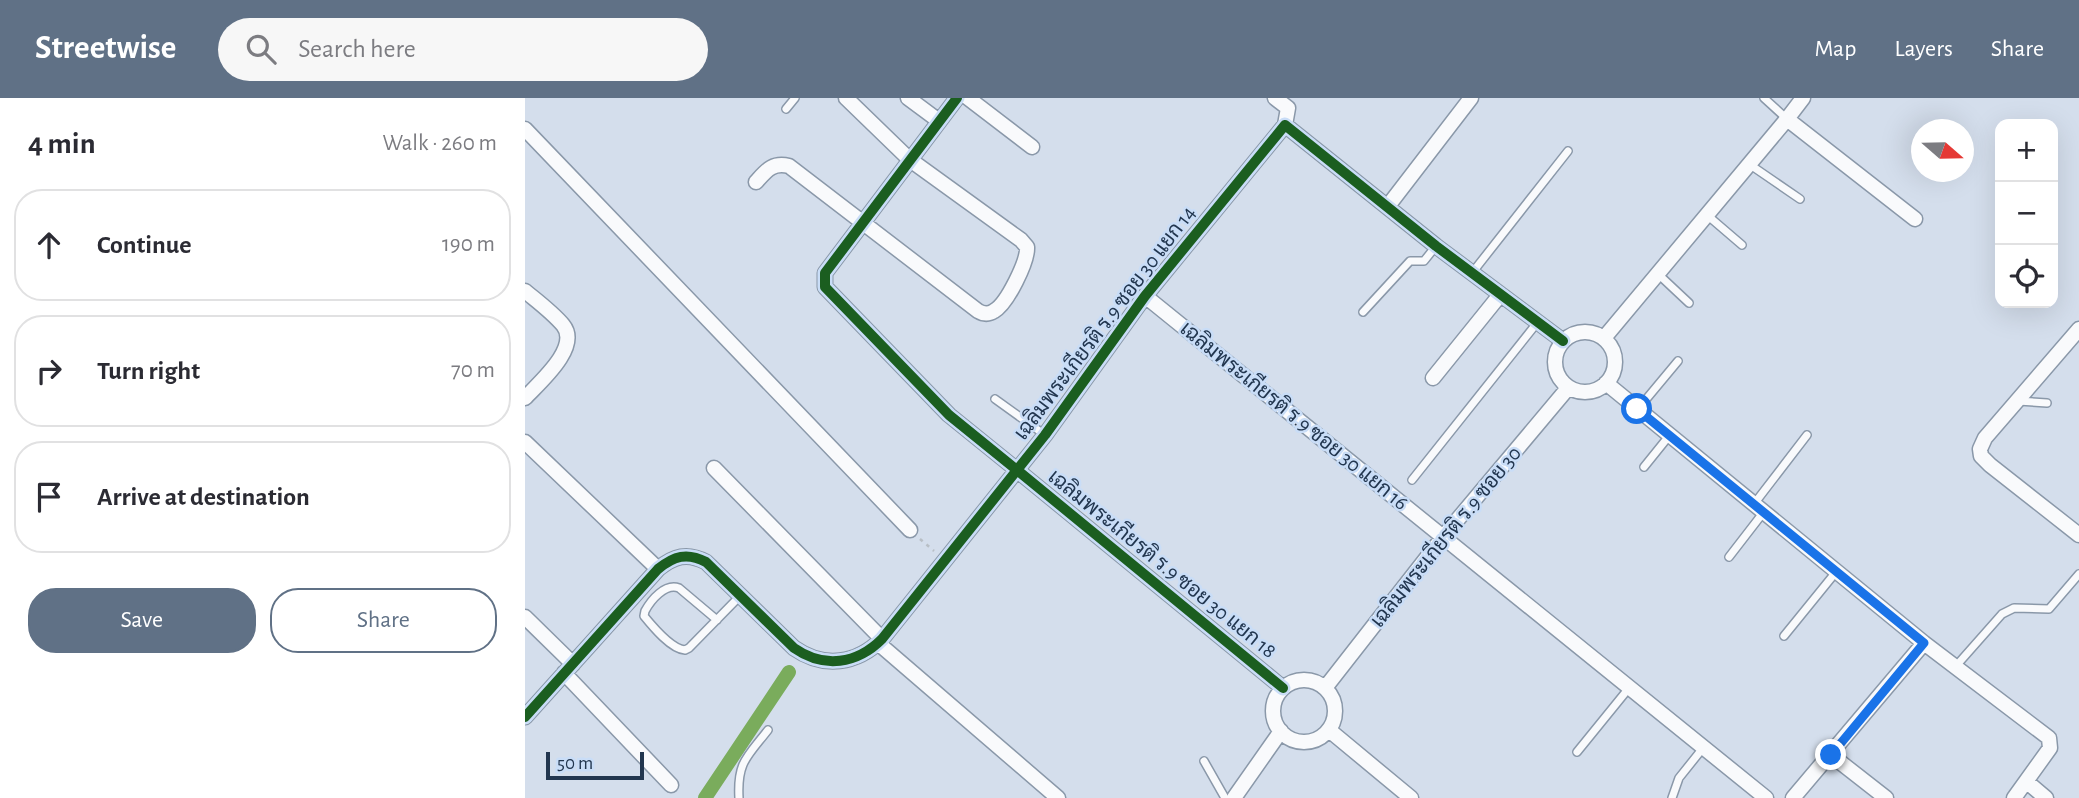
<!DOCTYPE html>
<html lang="en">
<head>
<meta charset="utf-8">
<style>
  body { margin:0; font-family:"Alegreya Sans",Sarabun,sans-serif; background:#f7f7f7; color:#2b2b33 }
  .controls { position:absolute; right:21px; top:21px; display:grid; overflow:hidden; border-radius:14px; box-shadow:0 7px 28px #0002 }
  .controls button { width:63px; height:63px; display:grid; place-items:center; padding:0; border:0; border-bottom:2px solid #e1e1e2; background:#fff; color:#2b2b33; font:35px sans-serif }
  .compass { position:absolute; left:1386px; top:21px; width:63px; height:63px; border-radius:50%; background:#fff; box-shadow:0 7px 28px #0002; rotate:110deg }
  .scale { position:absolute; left:21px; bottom:18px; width:98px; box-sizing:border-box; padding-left:7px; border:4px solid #22364f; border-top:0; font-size:19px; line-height:24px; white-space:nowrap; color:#22364f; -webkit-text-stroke:5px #c9ddf7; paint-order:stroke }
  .stop { position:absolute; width:21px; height:21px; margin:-16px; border:5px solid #1a73e8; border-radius:50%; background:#fff }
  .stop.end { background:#1a73e8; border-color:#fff; box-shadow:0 2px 7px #0008 }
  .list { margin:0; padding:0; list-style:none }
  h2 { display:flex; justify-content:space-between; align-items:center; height:91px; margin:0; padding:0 28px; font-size:30px }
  h2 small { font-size:23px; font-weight:400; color:#7c7c81 }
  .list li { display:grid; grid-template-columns:46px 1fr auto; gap:21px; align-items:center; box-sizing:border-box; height:112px; margin:0 14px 14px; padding:0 14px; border:2px solid #e1e1e2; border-radius:28px }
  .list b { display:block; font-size:26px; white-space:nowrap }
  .list em { font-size:23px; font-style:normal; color:#7c7c81 }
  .actions { display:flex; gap:14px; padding:21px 28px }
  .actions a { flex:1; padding:16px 0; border:2px solid #607186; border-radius:28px; text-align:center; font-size:24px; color:#607186 }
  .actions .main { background:#607186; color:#fff }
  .icon { flex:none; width:38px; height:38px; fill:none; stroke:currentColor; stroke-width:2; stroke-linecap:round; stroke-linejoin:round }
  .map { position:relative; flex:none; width:1554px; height:700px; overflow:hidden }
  header { display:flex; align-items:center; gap:42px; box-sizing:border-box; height:98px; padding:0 35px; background:#607186; color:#fff }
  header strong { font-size:33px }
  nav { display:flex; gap:38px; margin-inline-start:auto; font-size:24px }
  .search { width:490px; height:63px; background:#f7f7f7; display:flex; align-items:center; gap:18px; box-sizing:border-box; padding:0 24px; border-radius:38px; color:#7c7c81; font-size:26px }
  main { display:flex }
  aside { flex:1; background:#fff }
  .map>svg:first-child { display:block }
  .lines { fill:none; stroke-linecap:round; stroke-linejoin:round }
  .canal { stroke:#7aac5c; stroke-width:14 }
  .lane-casing { stroke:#8a98a9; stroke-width:10 }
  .street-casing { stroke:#8a98a9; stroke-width:17 }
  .path { stroke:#b8bfc6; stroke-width:2.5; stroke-dasharray:3.5 5; stroke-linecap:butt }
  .lane { stroke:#f9fafc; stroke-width:7 }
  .street { stroke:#f9fafc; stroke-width:14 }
  .cycleway-casing { stroke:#c9ddf7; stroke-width:15 }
  .cycleway { stroke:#1b5e20; stroke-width:10 }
  .route { stroke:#1a73e8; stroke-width:9 }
  .labels { text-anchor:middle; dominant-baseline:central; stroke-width:5; stroke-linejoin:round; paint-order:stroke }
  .street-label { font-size:21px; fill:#22364f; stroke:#c9ddf7 }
</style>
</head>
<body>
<header>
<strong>Streetwise</strong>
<div class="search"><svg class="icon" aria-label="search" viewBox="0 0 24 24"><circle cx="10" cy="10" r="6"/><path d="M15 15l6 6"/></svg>Search here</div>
<nav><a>Map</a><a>Layers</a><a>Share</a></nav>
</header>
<main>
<aside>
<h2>4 min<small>Walk · 260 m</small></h2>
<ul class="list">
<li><svg class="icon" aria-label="ahead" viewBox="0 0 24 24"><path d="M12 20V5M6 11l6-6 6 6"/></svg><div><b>Continue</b></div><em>190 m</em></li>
<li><svg class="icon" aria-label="right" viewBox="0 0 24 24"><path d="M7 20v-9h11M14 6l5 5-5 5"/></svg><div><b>Turn right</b></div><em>70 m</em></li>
<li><svg class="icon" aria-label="arrive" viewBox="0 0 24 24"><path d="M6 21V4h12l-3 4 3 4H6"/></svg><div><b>Arrive at destination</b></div></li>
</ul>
<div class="actions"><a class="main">Save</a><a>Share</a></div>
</aside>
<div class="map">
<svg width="1554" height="700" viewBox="0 0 1554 700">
  <rect width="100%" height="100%" fill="#d4deec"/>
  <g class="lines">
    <path class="canal" d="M180 700 264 574"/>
    <defs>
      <path id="lane" d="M1239 0 1262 21
        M261 11 270 0
        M1224 66 1275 101
        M1182 117 1217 147
        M947 175 1043 53
        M1132 175 1164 205
        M838 214 885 163H899L911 148
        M470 301 520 337
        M1493 303 1522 305
        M1113 311 1153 263
        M1119 369 1144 338
        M887 382 1012 225
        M1229 406 1282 337
        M1204 459 1238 415
        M192 522 154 490C140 485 126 502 120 513L119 518C128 529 146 551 160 552L164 550 215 498
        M1259 538 1311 474
        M1431 568 1477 516 1489 510 1524 511 1554 476
        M1052 654 1104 590
        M679 663 700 700
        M214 700C212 664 222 659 243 632
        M1147 700 1154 680 1178 650"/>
      <path id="street" d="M383 0 414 23
        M432 0 300 175V189L424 317 492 372 758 590
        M443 0 507 49
        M750 0 763 10 760 27
        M1262 21 1278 0
        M0 31 385 432
        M231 84C241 73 247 64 264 68L453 213C458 216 463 217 469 213 482 206 503 163 502 149L496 142 384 61 321 0
        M863 108 946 0
        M0 193C12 203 27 214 38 227 56 249 15 284 0 300
        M620 198 1241 700
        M1554 231 1460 340 1455 351 1456 358 1465 367 1554 437
        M1030 264a30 30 0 1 1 60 0a30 30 0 1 1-60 0Z
        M1079 240 1262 21 1390 121
        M908 280 975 197
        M1081 285 1399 545 1524 640 1525 650 1489 700
        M0 344 133 471
        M189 370 357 541
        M0 519 48 566
        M353 545 533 700
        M39 575 146 687
        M748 613a31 31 0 1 1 62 0a31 31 0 1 1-62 0Z
        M800 590 918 439 1043 290
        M0 619 133 471C149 458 162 454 181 464L269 550C299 571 332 566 357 541L520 337 620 198 760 27 911 148 1038 243
        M804 632 886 700
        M1306 657 1361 700
        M1502 684 1521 700
        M709 700 756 633
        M1268 700 1399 545"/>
    </defs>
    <use href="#lane" class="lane-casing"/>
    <use href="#street" class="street-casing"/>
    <path class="path" d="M395 441 409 453"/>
    <use href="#lane" class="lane"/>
    <use href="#street" class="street"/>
    <defs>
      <path id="cycleway" d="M432 0 300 175V189L424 317 492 372 758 590
        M0 619 133 471C149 458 162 454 181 464L269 550C299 571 332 566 357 541L520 337 620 198 760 27 911 148 1038 243"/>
    </defs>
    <use href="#cycleway" class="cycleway-casing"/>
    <use href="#cycleway" class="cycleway"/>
  </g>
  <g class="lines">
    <path class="route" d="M1112 311 1399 545 1306 657"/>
  </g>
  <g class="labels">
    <g class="street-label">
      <text transform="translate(580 225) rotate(-53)">เฉลิมพระเกียรติ ร.9 ซอย 30 แยก 14</text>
      <text transform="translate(769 318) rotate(39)">เฉลิมพระเกียรติ ร.9 ซอย 30 แยก 16</text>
      <text transform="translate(921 439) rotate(-51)">เฉลิมพระเกียรติ ร.9 ซอย 30</text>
      <text transform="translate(637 466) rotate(39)">เฉลิมพระเกียรติ ร.9 ซอย 30 แยก 18</text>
    </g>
  </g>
</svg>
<div class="controls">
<button>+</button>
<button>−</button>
<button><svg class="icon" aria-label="locate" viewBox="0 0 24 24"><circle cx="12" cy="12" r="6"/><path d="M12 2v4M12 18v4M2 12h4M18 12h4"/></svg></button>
</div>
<svg class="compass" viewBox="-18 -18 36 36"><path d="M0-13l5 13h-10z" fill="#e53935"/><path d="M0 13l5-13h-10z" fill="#7c7c81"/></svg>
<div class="scale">50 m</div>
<div class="stop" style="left:1112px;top:311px"></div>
<div class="stop end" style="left:1306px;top:657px"></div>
</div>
</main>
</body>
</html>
